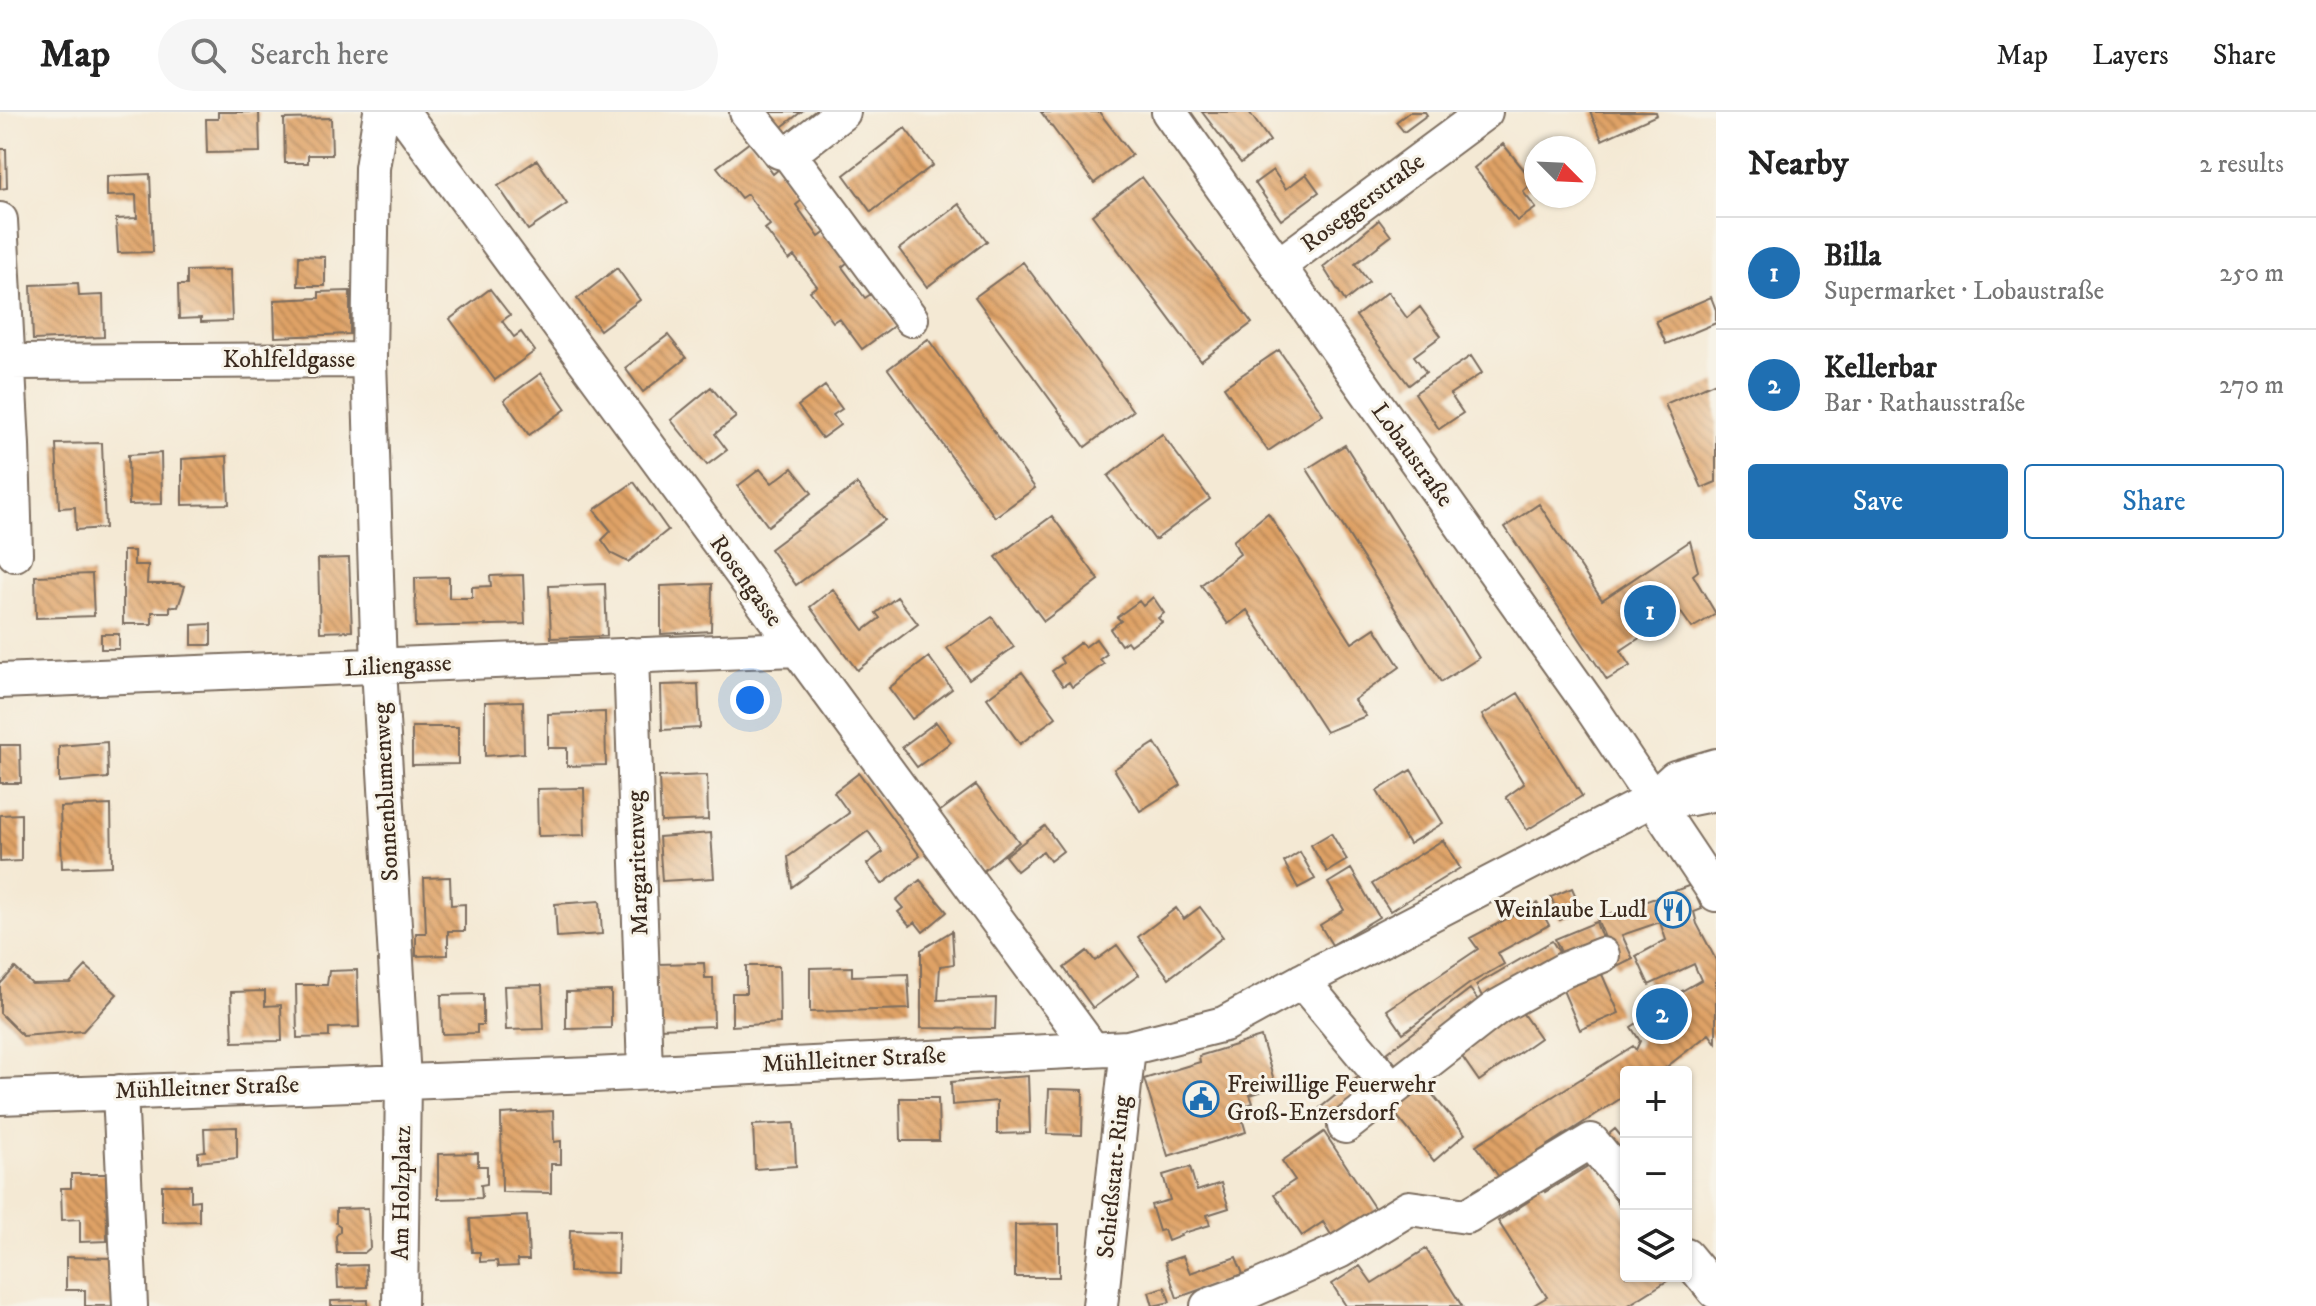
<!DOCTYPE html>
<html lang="en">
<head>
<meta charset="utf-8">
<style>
  body { margin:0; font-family:"IM FELL DW Pica",serif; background:#f6f6f6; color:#222 }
  .controls { position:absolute; right:24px; bottom:24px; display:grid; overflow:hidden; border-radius:8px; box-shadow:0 2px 6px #0004 }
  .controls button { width:72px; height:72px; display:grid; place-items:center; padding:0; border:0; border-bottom:2px solid #e0e0e0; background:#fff; color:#222; font:40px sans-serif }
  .compass { position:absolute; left:1524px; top:24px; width:72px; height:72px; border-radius:50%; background:#fff; box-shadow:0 2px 6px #0004; rotate:114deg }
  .you { position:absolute; left:750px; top:588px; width:28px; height:28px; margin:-20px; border:6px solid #fff; border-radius:50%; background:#1a73e8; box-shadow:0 0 0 12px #1a73e833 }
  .badge { display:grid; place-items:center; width:52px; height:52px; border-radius:50%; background:#1f6fb2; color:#fff; font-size:26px; font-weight:700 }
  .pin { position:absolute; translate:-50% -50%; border:4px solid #fff; box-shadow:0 2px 8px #0006 }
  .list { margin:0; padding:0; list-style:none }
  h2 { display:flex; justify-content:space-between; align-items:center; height:104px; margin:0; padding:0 32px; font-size:34px }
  h2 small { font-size:26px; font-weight:400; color:#767676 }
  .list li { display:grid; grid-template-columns:52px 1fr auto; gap:24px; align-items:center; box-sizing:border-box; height:112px; padding:0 32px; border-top:2px solid #e0e0e0 }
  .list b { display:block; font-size:30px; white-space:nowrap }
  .list p { margin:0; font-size:26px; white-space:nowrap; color:#767676 }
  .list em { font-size:26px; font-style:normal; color:#767676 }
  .actions { display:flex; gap:16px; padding:24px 32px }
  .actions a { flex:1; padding:18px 0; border:2px solid #1f6fb2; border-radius:8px; text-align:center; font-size:28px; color:#1f6fb2 }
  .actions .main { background:#1f6fb2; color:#fff }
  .icon { flex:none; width:44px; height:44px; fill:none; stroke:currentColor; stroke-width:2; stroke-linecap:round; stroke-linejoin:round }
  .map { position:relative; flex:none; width:1716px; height:1194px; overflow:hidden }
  header { display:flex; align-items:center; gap:48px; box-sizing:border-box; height:112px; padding:0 40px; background:#fff; border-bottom:2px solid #e0e0e0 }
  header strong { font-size:38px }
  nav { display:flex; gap:44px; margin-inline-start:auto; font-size:28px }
  .search { width:560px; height:72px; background:#f6f6f6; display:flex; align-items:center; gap:20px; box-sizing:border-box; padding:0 28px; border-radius:44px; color:#767676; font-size:30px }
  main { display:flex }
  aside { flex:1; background:#fff }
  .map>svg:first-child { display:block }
  .building { fill:url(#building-back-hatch) }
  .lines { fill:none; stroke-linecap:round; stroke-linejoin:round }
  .minor-casing { stroke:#7c6d5e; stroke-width:38 }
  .minor { stroke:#fff; stroke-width:34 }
  .labels { text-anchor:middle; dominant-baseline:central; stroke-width:6; stroke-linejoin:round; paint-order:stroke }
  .street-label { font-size:24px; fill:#3b2a1e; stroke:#f7f3e8 }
  .poi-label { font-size:24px; fill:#3b2a1e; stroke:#f7f3e8; text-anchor:end }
</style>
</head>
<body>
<header>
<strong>Map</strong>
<div class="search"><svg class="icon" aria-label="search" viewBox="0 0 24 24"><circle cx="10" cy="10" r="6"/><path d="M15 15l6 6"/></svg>Search here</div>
<nav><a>Map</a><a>Layers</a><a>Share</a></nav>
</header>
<main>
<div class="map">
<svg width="1716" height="1194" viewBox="0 0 1716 1194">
  <defs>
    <pattern id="building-back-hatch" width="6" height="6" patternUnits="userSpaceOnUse" patternTransform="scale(2)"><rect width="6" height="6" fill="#dfa266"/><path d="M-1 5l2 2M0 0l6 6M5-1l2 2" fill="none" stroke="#b68453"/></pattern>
  </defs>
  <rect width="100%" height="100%" fill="#f7f3e8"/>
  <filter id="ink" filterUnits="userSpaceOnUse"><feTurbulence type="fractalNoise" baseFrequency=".0125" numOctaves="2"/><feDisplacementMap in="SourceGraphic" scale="16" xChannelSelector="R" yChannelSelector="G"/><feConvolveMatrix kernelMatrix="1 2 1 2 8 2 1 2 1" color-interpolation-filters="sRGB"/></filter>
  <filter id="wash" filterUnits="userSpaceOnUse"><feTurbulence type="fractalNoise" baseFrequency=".006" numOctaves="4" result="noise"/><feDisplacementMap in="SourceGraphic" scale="32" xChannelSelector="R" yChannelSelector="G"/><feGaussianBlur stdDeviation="1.8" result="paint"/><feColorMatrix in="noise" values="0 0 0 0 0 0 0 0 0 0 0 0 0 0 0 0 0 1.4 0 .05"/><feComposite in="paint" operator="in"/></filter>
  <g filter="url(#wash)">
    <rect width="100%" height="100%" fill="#f4e9d4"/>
    <g id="blocks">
      <path class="building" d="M218 0H259L260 40 207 41 206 7H218Z
        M758 0H801L774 21Z
        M1041 0H1099L1132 43 1094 71Z
        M1202 0H1249L1270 29 1241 51Z
        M1409 0H1425L1427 3 1404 20 1396 10Z
        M1590 0H1656L1657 3 1602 28Z
        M331 6 332 43H308V51H285L284 7Z
        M905 16 933 53 871 100 844 63Z
        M750 30 773 62 779 57 802 88 796 93 819 125 826 120 848 150 842 155 865 186 871 182 895 213 862 237 839 206 833 210 810 179 817 174 794 144 789 148 765 117 770 113 747 82 741 86 717 55Z
        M1503 32 1534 70 1523 80 1536 96 1517 109 1474 56Z
        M0 37H6L7 76 0 77Z
        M537 48 567 92 528 118 498 74Z
        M1273 58 1286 77 1306 62 1319 80 1281 108 1255 71Z
        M150 62 153 140 118 141 116 107 137 106 136 83 107 84V64Z
        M1142 65 1252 211 1201 249 1092 103Z
        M959 92 987 129 927 175 899 137Z
        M1379 108 1391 124 1355 152 1369 170 1345 189 1323 155Z
        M299 144 325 145V174H298Z
        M1023 150 1133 299 1085 335 975 185Z
        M617 156 640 188 600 218 577 187Z
        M230 158 232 209 201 210V206L179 207 178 173H187V159Z
        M78 171 79 184 103 183 104 225 33 228 31 173Z
        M490 177 510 203 502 209 514 225 521 220 535 239 495 268 450 207Z
        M350 179V222L275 225 274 188 319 186V180Z
        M1388 180 1407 206 1420 195 1441 224 1414 244 1426 260 1409 273 1356 204Z
        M1711 185 1716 198V211L1666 232 1656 209Z
        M668 223 686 246 643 280 625 256Z
        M928 227 1035 376 995 405 888 257Z
        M1279 238 1323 302 1268 339 1224 275Z
        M1471 244 1482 261 1450 282 1463 301 1439 317 1415 281Z
        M541 261 566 297 529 323 504 288Z
        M1716 270V370L1702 376 1665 292Z
        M825 274 842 297 833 303 840 313 822 326 798 294Z
        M711 275 736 305 715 322 727 338 707 353 671 308Z
        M1162 322 1210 387 1155 428 1108 364Z
        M102 331 105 416 76 418 75 395 59 396 56 332Z
        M1345 333 1479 546 1441 570 1307 357Z
        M161 341 162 392 129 393 128 343Z
        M227 344 229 392 182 393V347Z
        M792 356 812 381 768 414 738 374 760 357 772 371Z
        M634 370 668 418 628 450 612 442 602 428 611 419 594 398Z
        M857 372 885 408 796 473 770 437Z
        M1539 392 1602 488 1690 429 1698 459 1693 463 1716 502 1692 516 1680 499 1620 539 1630 554 1607 568 1505 415Z
        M1268 401 1352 531 1375 516 1400 555 1354 588 1366 604 1326 620 1247 498 1228 512 1201 473 1240 442 1233 429Z
        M1052 404 1099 468 1044 509 996 445Z
        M123 439H134V453H148L147 472H178L185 474 178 495 170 494V500H152V512H123Z
        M349 446 352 519 320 520 318 447Z
        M92 462 94 504 36 506 35 464Z
        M523 463 525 512 416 515 415 466 449 465V486H472V475L491 474 490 464Z
        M605 472 607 524 551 526 549 474Z
        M712 472 711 519 661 522V474Z
        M833 477 864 518 880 506 876 501 897 485 918 512 857 558 810 495Z
        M1153 485 1164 501 1158 506 1162 510 1130 533 1127 529 1121 533 1110 517 1121 509 1117 505 1139 489 1143 494Z
        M992 505 1014 535 969 567 947 536Z
        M211 512V533H192V513Z
        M101 522H119V537H101Z
        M1096 527 1107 542 1100 547 1104 552 1072 575 1069 570 1063 574 1052 559 1063 551 1060 546 1081 530 1085 535Z
        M929 545 952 577 912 607 889 576Z
        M1022 560 1056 605 1020 632 987 586Z
        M698 572 700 616 662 618 661 573Z
        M1518 581 1582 684 1527 718 1506 685 1524 672 1482 603Z
        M523 589 524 641 485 644V590Z
        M605 600 606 653 567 654V636H548V602Z
        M936 610 951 630 917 655 902 635Z
        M412 615H458V652L412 653Z
        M107 630 108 666 59 670V634Z
        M1155 631 1181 673 1140 699 1114 657Z
        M0 633H20L21 671H0Z
        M1411 658 1443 711 1409 732 1377 679Z
        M859 661 920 744 882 772 867 752 883 740 868 719 792 775 788 745 849 701 834 680Z
        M707 663 708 708 661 710 659 665Z
        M976 673 1019 730 983 759 939 700Z
        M584 676 585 723 538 724 537 677Z
        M111 693 112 754 62 756 60 695Z
        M21 702V749L0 750V703Z
        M1045 714 1063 739 1050 749 1043 739 1017 759 1005 744Z
        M711 721 714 766 662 769 659 725Z
        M1331 721 1347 748 1327 760 1311 733Z
        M1443 728 1460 756 1390 799 1372 772Z
        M1300 740 1315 767 1298 776 1284 750Z
        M1351 757 1379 805 1332 833 1320 813 1344 798 1328 771Z
        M450 765 451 793 465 792V819H448V843L416 844V821H426L424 766Z
        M920 768 947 800 923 820 915 810 910 814 898 800 903 796 896 788Z
        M1691 773 1702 797 1694 800 1697 812 1716 848V931L1709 922 1660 960H1626V983L1499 1065 1476 1033 1633 934 1636 938 1640 929 1631 915 1645 906 1641 901 1647 895 1652 893 1655 899 1670 889 1677 899 1683 895 1675 883 1701 868 1694 852 1649 873 1636 844 1666 828 1660 810 1622 823 1633 847 1617 855 1597 807Z
        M1572 776 1582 799 1560 808 1551 785Z
        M600 789 602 822 557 825 555 792Z
        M1537 791 1549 813 1498 841 1504 852 1469 872 1403 921 1387 898 1478 837 1470 826Z
        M1200 795 1223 825 1169 866 1138 825 1176 796 1184 807Z
        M1596 810 1603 829 1563 845 1555 827Z
        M952 819 954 852 940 854 938 888 996 886 995 917 921 916V838Z
        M1552 829 1562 845 1485 890 1476 873Z
        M1117 833 1139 863 1093 896 1064 856 1087 839 1095 849Z
        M704 851 705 866H713L714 914 659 916 657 852Z
        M1597 851 1619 901 1580 918 1559 869Z
        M86 854 117 882 83 919 23 924 0 901V872L15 856 32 872 70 871Z
        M746 854H779L780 911 732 914V881H746Z
        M852 855V864L908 862 910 897 810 900V856Z
        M357 858 359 915 329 916V925L297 926 296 873H327L329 859Z
        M542 873 544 917 506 918 504 874Z
        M1470 877 1481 892 1399 956 1387 941Z
        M265 879V894L281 893 282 929 233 930 231 880Z
        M611 879V916L566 917V880Z
        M483 882V913H477V921L442 922 441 883Z
        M1516 892 1540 926 1479 969 1456 936Z
        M1261 925 1276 975 1250 983 1253 991 1239 996 1246 1020 1168 1044 1144 967 1200 950 1199 944Z
        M1362 962 1374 977 1332 1010 1320 996Z
        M1028 964 1030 1021 997 1022V989L952 993 951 970Z
        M1419 966 1465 1022 1434 1049 1387 992Z
        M1049 977 1083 978 1082 1023 1047 1022Z
        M900 986H938L939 1029H901Z
        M553 999 554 1030 561 1029V1052H551V1081L502 1080 501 1002Z
        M794 1011 796 1054 755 1057 753 1013Z
        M237 1015V1046L198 1050V1040L205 1039 204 1016Z
        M1615 1017 1626 1030V1051L1603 1027Z
        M1324 1020 1379 1103 1337 1132 1323 1110 1302 1124 1274 1082 1295 1068 1282 1049Z
        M478 1041V1054H487V1072L481 1073 482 1086 438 1087V1042Z
        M1593 1051 1626 1104V1164H1664L1667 1169 1627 1194H1532L1547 1185 1498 1109 1529 1089 1522 1078 1539 1067 1545 1080Z
        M1190 1055 1197 1079 1221 1071 1229 1096 1207 1103 1210 1113 1180 1122 1181 1124 1168 1129 1164 1118 1159 1119 1151 1093 1170 1088 1163 1063Z
        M71 1062H106L107 1129 80 1130V1107L62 1108 61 1076H71Z
        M162 1073H191V1089L199 1088V1109L162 1110Z
        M368 1096 370 1136 364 1141H337L336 1124 340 1119V1114L336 1111V1097Z
        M527 1104 529 1148H517L518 1154 498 1155 497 1149 480 1150V1140H472L470 1107Z
        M1059 1112V1165H1015V1113Z
        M570 1118 619 1119 618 1161 569 1160Z
        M1426 1137 1462 1194H1346L1332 1172 1360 1154 1372 1171Z
        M1183 1144 1190 1161 1236 1145 1243 1162 1177 1186 1165 1150Z
        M66 1145 114 1146 113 1194H85V1178H66Z
        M366 1153 367 1175 338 1176 337 1154Z
        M1165 1175 1170 1190 1153 1194 1149 1180Z
        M368 1188V1194H331V1189Z"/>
    </g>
  </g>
  <g filter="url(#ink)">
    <use href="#blocks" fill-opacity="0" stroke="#7c6d5e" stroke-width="2"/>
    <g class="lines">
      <defs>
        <path id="minor" d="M402 0 1092 937
          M747 0 779 39 789 42 911 207
          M1169 0 1591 595 1716 782
          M789 42 843 0
          M0 108 12 333 15 442
          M1278 154 1485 0
          M369 248 379 556 403 968 400 1194
          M9 250 369 248 372 56 381 0
          M631 543 645 959
          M0 569 795 537
          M1651 688 1691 686 1716 681
          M1302 869 1392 977
          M120 980 130 1194
          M0 985 593 963 1128 936 1224 912 1319 860 1651 688 1675 666 1716 654
          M1345 1014 1496 896 1564 858 1602 843
          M1686 1144 1715 1179
          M1100 1194 1128 936
          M1208 1194 1252 1178 1339 1139 1409 1096 1467 1104 1591 1029 1626 1071"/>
      </defs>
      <use href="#minor" class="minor-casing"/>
      <use href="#minor" class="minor"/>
    </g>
  </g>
  <defs>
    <symbol id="restaurant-ring" viewBox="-11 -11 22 22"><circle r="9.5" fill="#f7f3e8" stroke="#1f6fb2" stroke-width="1.5"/><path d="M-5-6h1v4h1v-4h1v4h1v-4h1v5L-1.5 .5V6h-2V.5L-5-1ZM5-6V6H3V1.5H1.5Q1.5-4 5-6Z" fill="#1f6fb2"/></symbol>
    <symbol id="civic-ring" viewBox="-11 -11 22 22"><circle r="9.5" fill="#f7f3e8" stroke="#1f6fb2" stroke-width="1.5"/><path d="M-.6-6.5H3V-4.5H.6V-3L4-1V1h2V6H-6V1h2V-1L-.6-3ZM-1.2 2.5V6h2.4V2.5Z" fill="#1f6fb2"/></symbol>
  </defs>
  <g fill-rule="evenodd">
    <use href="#restaurant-ring" x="1653" y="778" width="40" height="40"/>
    <use href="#civic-ring" x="1181" y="967" width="40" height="40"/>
  </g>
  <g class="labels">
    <g class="street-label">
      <text transform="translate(1363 91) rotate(-37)">Roseggerstraße</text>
      <text x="289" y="248">Kohlfeldgasse</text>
      <text transform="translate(1412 343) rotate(54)">Lobaustraße</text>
      <text transform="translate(746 469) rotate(54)">Rosengasse</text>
      <text transform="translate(398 554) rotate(-3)">Liliengasse</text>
      <text transform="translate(386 680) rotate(-93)">Sonnenblumenweg</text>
      <text transform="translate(638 751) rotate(-92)">Margaritenweg</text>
      <text transform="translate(854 948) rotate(-3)">Mühlleitner Straße</text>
      <text transform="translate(207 976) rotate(-2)">Mühlleitner Straße</text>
      <text transform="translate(1114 1065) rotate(-84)">Schießstatt-Ring</text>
      <text transform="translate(402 1081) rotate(-89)">Am Holzplatz</text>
    </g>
    <g class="poi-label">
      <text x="1647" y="798">Weinlaube Ludl</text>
      <text x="1227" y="973" text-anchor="start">Freiwillige Feuerwehr<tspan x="1227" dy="28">Groß-Enzersdorf</tspan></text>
    </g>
  </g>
</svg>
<div class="controls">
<button>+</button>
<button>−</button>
<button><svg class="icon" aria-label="layers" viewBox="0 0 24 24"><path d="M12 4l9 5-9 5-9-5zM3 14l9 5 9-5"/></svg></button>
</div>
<svg class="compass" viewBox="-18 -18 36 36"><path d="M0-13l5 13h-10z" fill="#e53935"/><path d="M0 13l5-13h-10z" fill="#767676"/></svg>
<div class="you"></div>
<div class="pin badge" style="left:1650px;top:499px">1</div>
<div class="pin badge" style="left:1662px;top:902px">2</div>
</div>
<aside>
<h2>Nearby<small>2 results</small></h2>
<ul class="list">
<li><span class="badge">1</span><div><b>Billa</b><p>Supermarket · Lobaustraße</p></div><em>250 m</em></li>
<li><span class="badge">2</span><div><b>Kellerbar</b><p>Bar · Rathausstraße</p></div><em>270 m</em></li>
</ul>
<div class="actions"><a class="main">Save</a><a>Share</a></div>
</aside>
</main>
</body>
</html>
